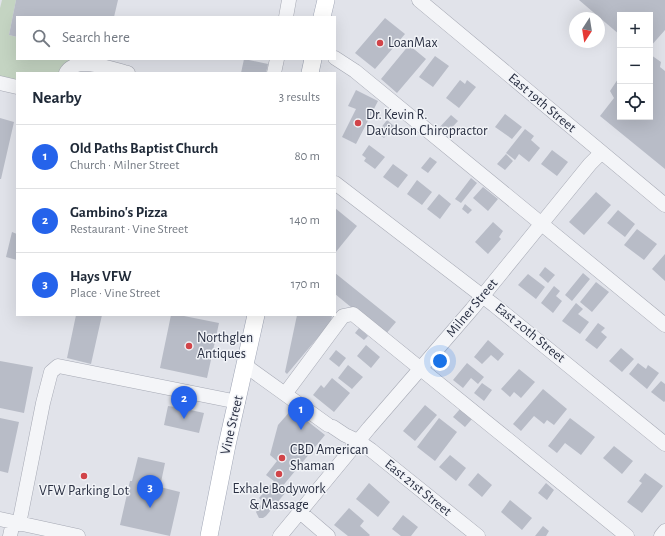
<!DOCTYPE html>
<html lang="en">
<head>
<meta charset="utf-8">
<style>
  body { margin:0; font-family:"Alegreya Sans",sans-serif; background:#f2f2f3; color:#1f2937 }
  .controls { position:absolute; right:12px; top:12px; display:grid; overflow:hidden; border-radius:0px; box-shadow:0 4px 16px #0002 }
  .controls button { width:36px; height:36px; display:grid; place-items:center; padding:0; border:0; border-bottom:1px solid #e0e1e3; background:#fff; color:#1f2937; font:20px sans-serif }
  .compass { position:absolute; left:569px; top:12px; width:36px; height:36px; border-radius:50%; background:#fff; box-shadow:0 4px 16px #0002; rotate:192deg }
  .you { position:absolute; left:440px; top:361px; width:14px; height:14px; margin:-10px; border:3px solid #fff; border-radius:50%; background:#1a73e8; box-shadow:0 0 0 6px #1a73e833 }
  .badge { display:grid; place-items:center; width:26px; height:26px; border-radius:50%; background:#2563eb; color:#fff; font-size:13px; font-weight:700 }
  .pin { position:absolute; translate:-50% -33px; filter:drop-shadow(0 1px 2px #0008) }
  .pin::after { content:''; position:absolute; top:21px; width:14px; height:12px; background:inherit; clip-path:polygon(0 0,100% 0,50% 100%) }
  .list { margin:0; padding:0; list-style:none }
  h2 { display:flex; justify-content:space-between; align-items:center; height:52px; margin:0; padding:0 16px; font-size:17px }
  h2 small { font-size:13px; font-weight:400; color:#747a83 }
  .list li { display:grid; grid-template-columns:26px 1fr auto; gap:12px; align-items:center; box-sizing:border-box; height:64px; padding:0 16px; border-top:1px solid #e0e1e3 }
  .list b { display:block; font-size:15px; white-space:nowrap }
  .list p { margin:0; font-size:13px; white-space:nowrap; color:#747a83 }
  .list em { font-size:13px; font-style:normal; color:#747a83 }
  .icon { flex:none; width:22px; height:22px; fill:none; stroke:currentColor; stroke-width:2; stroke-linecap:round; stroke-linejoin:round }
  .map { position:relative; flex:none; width:665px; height:536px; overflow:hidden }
  .search { position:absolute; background:#fff; box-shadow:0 4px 16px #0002; left:16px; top:16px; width:320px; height:44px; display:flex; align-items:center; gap:10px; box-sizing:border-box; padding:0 14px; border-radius:0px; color:#747a83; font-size:15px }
  .panel { position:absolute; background:#fff; box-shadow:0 4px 16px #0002; left:16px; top:72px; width:320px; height:244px; border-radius:0px }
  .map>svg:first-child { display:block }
  .green { fill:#c4d4c2 }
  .building { fill:#b8bcc7 }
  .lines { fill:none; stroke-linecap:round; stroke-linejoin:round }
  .minor-casing { stroke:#a6a9b4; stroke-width:15 }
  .major-casing { stroke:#a0a6b6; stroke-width:18 }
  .minor { stroke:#f4f5f8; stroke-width:14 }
  .major { stroke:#fff; stroke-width:17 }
  .poi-dot { fill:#d14449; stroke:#f1f3f7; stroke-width:1.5 }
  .labels { text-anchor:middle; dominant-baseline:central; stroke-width:3; stroke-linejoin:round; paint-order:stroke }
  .poi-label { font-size:14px; fill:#292f42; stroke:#f1f3f7; text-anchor:start }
  .street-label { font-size:14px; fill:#292f42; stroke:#f1f3f7 }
</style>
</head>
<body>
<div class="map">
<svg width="665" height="536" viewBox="0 0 665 536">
  <rect width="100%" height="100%" fill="#e1e3ea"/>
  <path class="green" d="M2 0H16L9 35 17 37V59H74L60 73H17V87L0 83V8Z"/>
  <path class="building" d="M16 0H118L114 17H17V37L9 35Z
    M579 0H665V30L650 47V15H620V35Z
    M385 18 405 34 375 69 355 53Z
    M409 45 426 59 397 93 381 79Z
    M651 55 661 62 660 67 665 71V169L600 116 614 98 610 91 620 76V117H650V57Z
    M435 56 449 66 433 87 419 77Z
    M244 59 268 64 266 73H241Z
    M460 80 465 84 467 80 476 87 459 108 446 98Z
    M356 90 378 101 356 144 342 137 356 109 348 106Z
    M505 114 522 127 512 139 495 127Z
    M451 115 458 121 445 135 438 129Z
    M0 118 14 122 1 179H0Z
    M387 120 394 126 384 138 377 133Z
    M525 129 534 136 531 140 540 148 529 162 519 154 515 160 506 153Z
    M369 145 385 157 375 169 364 161 366 158 362 155Z
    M552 150 568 162 557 176 541 164Z
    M506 154 513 161 505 170 497 164Z
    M430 157 437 162 428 173 421 168Z
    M393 164 408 175 398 188 383 177Z
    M471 178 477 183 461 203 455 199Z
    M417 180 432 192 422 205 407 194Z
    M483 187 498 199 488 211 473 198Z
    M596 192 611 205 584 235 569 222Z
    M439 194 451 204 440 219 427 209Z
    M465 204 472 210 468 214 462 209Z
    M335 208 357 226 335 253Z
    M618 210 635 224 625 237 607 223Z
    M493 222 503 231 499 237 501 239 488 254 475 242Z
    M637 229 657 244 644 260 624 245Z
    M12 232 17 234V260L6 257Z
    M665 254V281L652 269Z
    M545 267 555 275 548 283 539 275Z
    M335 273 396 322 385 335 335 294Z
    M583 273 590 279 572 301 565 295Z
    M528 274 545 287 536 299 518 285Z
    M596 282 609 292 592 312 580 302Z
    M554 286 560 291 556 296 562 301 553 313 541 303Z
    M576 303 583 309 578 314 589 322 580 334 562 321Z
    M76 315H102L91 364 67 358Z
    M171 315H179L219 323 207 378 160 368Z
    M297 315H332L331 322 287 374 285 372Z
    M598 323 605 328 601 332 607 337 597 349 585 340Z
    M359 328 368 336 364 340 355 333Z
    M488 340 504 354 498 361 491 355 482 364 474 357Z
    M366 345 380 357 371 368 357 356Z
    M621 348 634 359 622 372 609 361Z
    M336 350 346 358 339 367 329 359Z
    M0 361 33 367 24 413 0 408Z
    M467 363 484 377 478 384 471 378 463 388 453 380Z
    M638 363 646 369 648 365 659 373 647 389 629 374Z
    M348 365 363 377 352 389 338 378Z
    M519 369 535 382 521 398 514 392 510 397 501 389Z
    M332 378 350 393 334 412 313 395 321 385 324 388Z
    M661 381 665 384V401L664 402 651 392Z
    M482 383 492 390 484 401 474 393Z
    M543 389 567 409 554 425 547 420 544 424 534 416 521 431 513 424Z
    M176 403 187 406 186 409 204 413 199 433 164 425 168 406 175 407Z
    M425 405 437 415 415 441 403 431Z
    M292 409 325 435 281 488 286 492 266 516 263 518H259L256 512 263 502 259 498 274 481 266 475 277 461 270 455 278 425Z
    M460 409 472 419 465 427 453 417Z
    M0 418 19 422 8 473 0 471Z
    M439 418 457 432 435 461 417 447Z
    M570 418 595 437 581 455 565 443 557 453 548 446Z
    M614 446 633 461 622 474 603 458Z
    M450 455 466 468 456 481 439 467Z
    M138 457 165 463 160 487 180 492 170 536 120 525 130 481H132Z
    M478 473 492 485 482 497 468 485Z
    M645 473 663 486 642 513 627 502 642 483 639 481Z
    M369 483 390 502 378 517 356 499Z
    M546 483 554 490 547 500 538 493Z
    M510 500 532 518 522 530 501 512Z
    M349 508 364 521 360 526 370 535 369 536H348L334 525Z
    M403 515 418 527 411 536H401L392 529Z
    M543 526 549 531 546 536H535Z"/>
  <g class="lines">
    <defs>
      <path id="minor" d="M419 0 665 205
        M286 17 289 0
        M335 58 355 71 665 325
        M66 73C76 55 112 69 128 73
        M274 73 277 59
        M0 83 17 87
        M335 183 494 305 665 444
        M246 366 328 425
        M285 394 343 316 353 314 627 536
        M333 427 345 435 358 441 371 450 478 536
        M300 512 328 536
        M0 519 78 536
        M19 524 43 403 51 372 58 366 238 402
        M10 536 13 522
        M280 536 369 428 472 309 590 164 601 153
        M661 536 665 531"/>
      <path id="major" d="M322 17 326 0
        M310 73 313 59
        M209 536 227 445 256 315"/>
    </defs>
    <use href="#minor" class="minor-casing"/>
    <use href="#major" class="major-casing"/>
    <use href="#minor" class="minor"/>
    <use href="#major" class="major"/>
  </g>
  <g class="poi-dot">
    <circle cx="380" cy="43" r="4"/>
    <circle cx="358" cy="123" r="4"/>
    <circle cx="189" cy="346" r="4"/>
    <circle cx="282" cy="458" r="4"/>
    <circle cx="279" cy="474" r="4"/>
    <circle cx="84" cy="476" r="4"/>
  </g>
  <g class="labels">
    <g class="poi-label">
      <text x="388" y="43">LoanMax</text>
      <text x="366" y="115">Dr. Kevin R.<tspan x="366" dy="16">Davidson Chiropractor</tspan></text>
      <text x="197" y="338">Northglen<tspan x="197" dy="16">Antiques</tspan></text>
      <text x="290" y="450">CBD American<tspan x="290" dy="16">Shaman</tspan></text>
      <text x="279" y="489" text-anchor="middle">Exhale Bodywork<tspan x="279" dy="16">&amp; Massage</tspan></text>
      <text x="84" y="491" text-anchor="middle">VFW Parking Lot</text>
    </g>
    <g class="street-label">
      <text transform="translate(542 103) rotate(40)">East 19th Street</text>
      <text transform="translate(472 308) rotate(-50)">Milner Street</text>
      <text transform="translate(530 333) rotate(39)">East 20th Street</text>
      <text transform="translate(232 425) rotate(-77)">Vine Street</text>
      <text transform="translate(418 488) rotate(39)">East 21st Street</text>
    </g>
  </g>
</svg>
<div class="controls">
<button>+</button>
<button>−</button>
<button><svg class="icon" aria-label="locate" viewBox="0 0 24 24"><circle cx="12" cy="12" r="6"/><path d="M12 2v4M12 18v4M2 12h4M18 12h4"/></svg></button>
</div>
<svg class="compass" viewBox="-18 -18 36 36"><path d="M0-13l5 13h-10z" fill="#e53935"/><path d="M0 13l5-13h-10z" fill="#747a83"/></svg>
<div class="you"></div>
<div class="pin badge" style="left:301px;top:430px">1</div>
<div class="pin badge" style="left:184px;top:419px">2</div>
<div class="pin badge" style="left:150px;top:508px">3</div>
<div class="search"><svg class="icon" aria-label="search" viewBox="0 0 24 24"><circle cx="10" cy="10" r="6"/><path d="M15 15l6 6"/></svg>Search here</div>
<section class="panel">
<h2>Nearby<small>3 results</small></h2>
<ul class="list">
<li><span class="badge">1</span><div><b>Old Paths Baptist Church</b><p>Church · Milner Street</p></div><em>80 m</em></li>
<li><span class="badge">2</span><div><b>Gambino's Pizza</b><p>Restaurant · Vine Street</p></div><em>140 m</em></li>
<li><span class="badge">3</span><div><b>Hays VFW</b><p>Place · Vine Street</p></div><em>170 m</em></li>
</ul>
</section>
</div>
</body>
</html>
